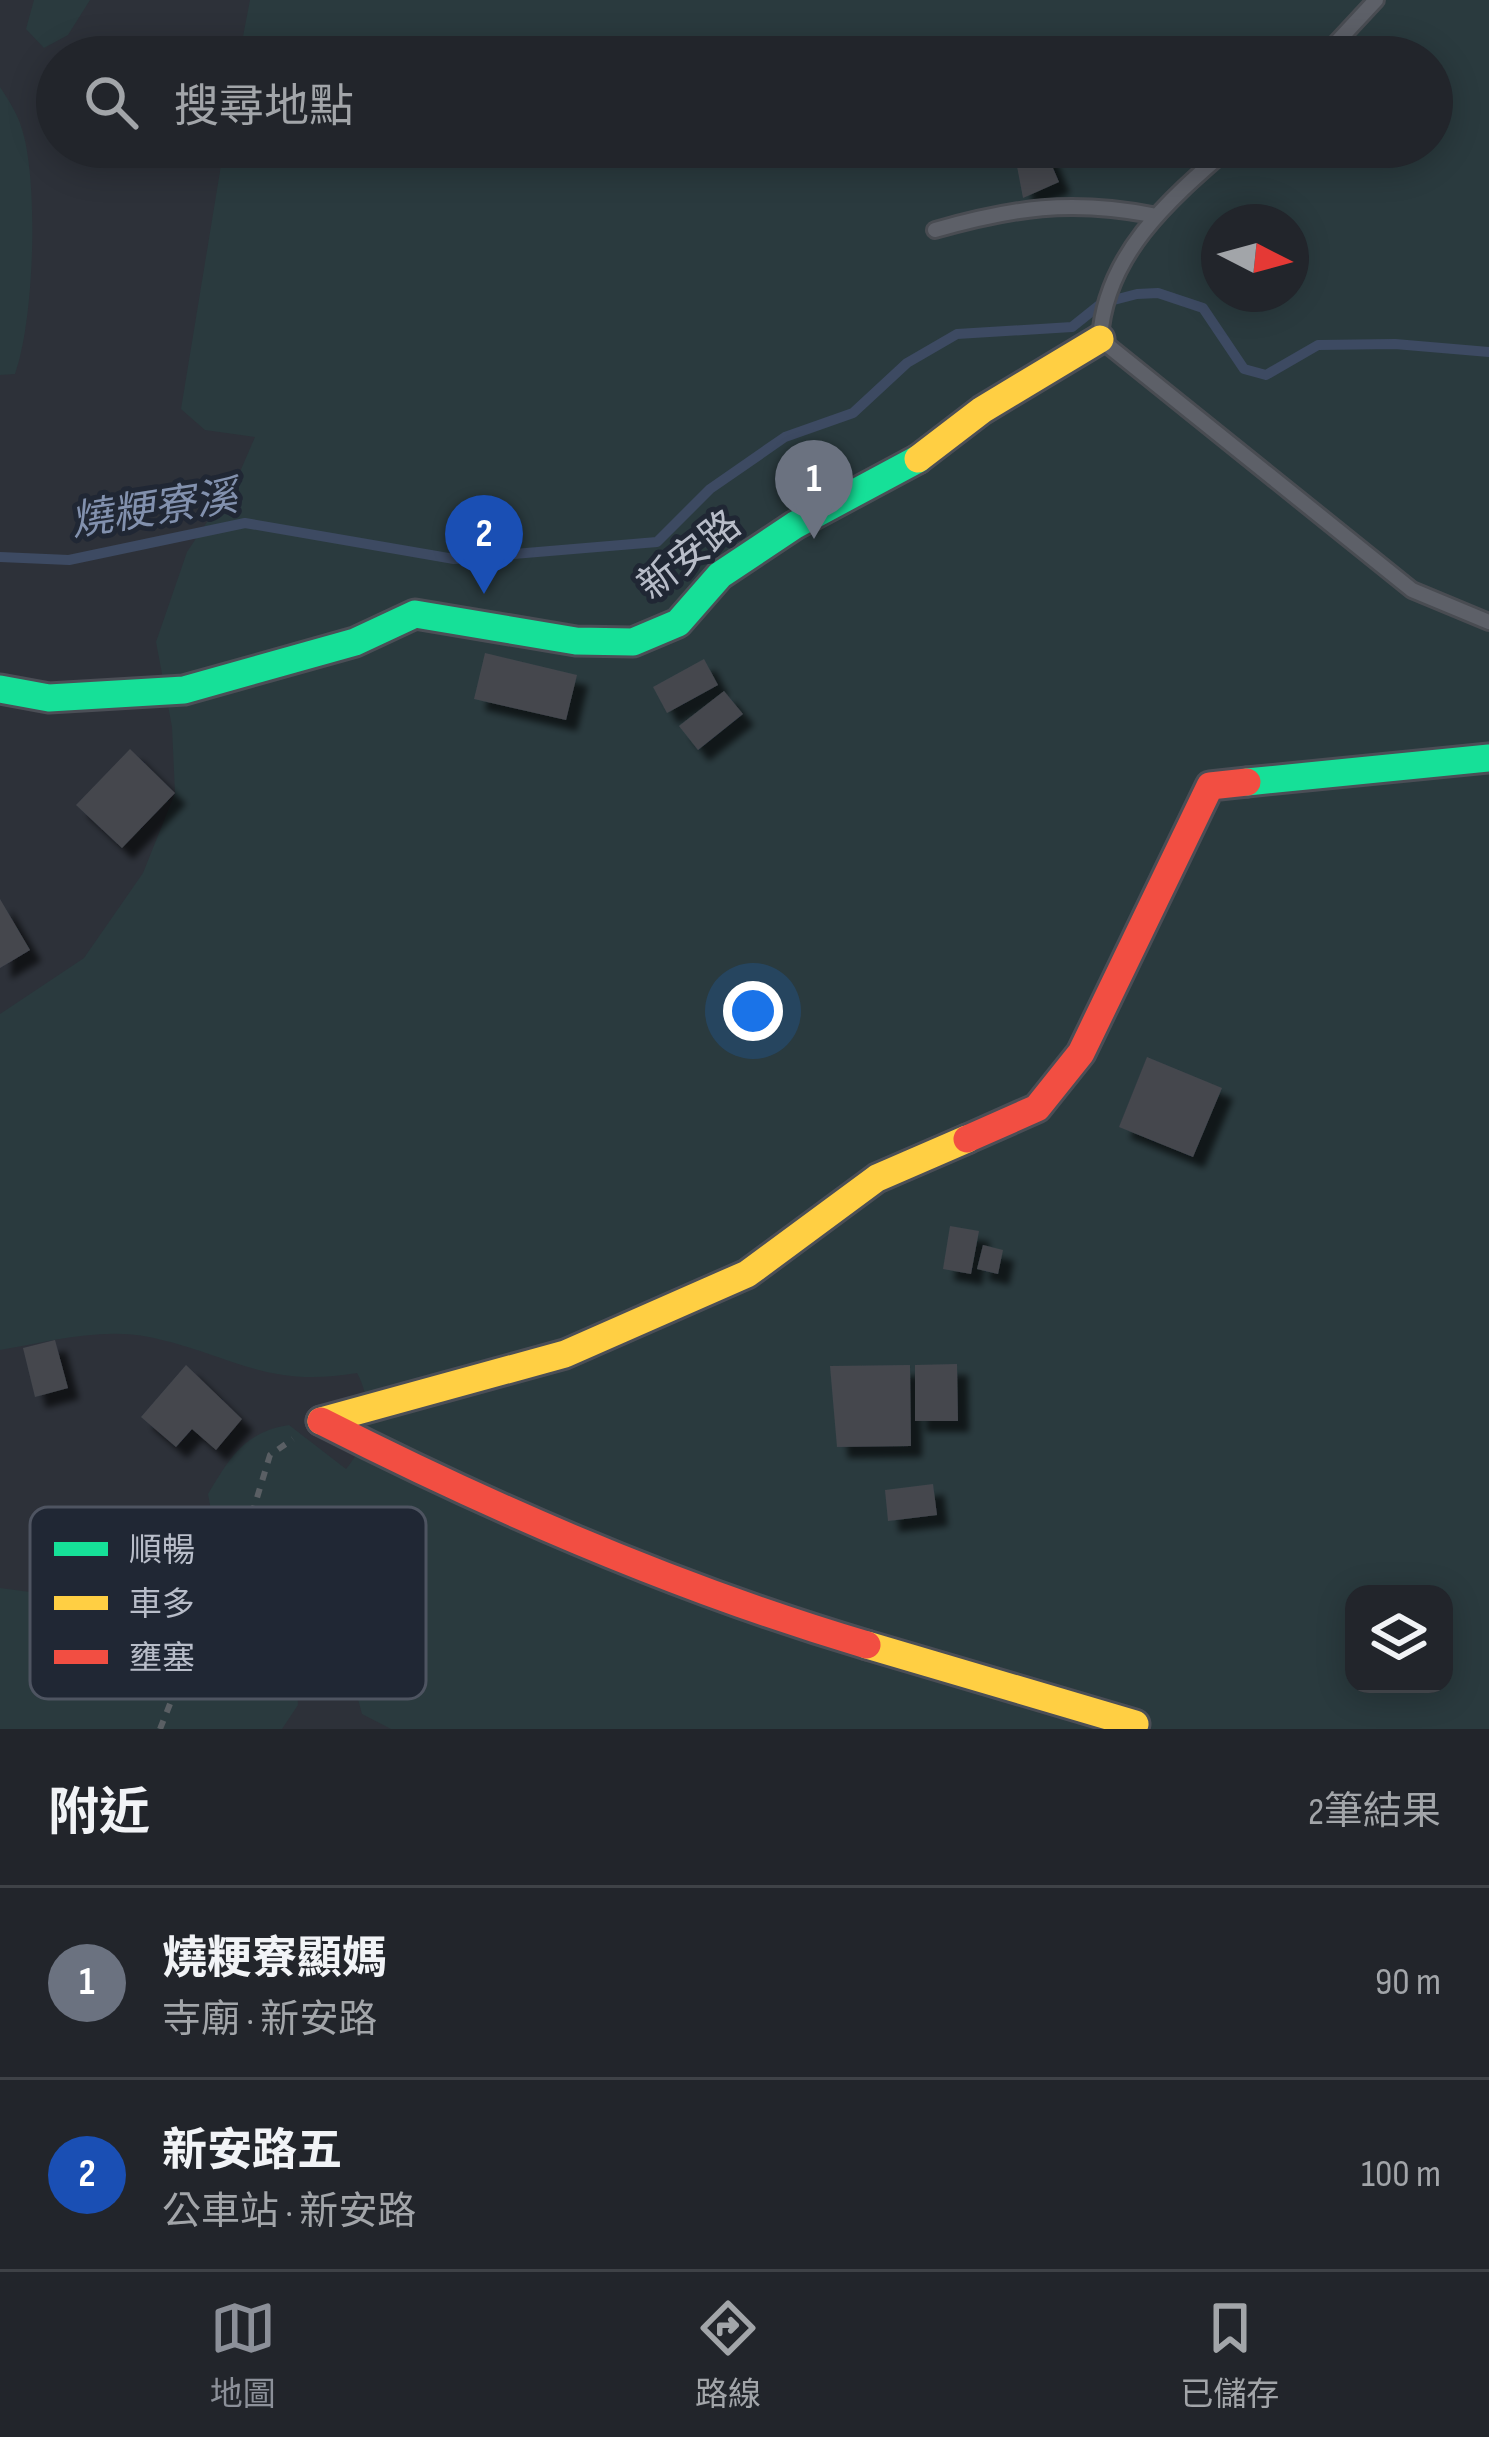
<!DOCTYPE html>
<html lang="zh-TW">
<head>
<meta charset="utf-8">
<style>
  body { margin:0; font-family:"Sofia Sans Condensed","Noto Sans TC",sans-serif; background:#2e3137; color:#f1f3f6 }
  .controls { position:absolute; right:36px; bottom:36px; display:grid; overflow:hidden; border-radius:24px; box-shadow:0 6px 30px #0003 }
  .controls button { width:108px; height:108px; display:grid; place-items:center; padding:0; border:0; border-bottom:3px solid #3f4247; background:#22252b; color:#f1f3f6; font:60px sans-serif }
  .compass { position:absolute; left:1201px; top:204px; width:108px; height:108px; border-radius:50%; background:#22252b; box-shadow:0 6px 30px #0003; rotate:96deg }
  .you { position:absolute; left:753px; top:1011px; width:42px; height:42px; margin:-30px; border:9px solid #fff; border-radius:50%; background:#1a73e8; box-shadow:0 0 0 18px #1a73e833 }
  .badge { display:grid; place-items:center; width:78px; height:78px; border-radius:50%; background:#8c9099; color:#fff; font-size:39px; font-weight:700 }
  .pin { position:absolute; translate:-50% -99px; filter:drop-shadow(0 3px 6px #0008) }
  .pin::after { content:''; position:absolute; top:63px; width:42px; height:36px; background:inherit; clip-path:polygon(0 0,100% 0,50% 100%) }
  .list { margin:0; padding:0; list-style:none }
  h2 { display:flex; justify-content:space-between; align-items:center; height:156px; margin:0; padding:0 48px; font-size:51px }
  h2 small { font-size:39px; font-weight:400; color:#a2a5a9 }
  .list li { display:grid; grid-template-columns:78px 1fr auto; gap:36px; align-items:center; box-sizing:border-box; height:192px; padding:0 48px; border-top:3px solid #3f4247 }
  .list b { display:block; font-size:45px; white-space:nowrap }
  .list p { margin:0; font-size:39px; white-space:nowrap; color:#a2a5a9 }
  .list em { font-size:39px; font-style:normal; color:#a2a5a9 }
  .icon { flex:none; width:66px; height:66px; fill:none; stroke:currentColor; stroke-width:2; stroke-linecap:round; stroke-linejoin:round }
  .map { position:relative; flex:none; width:1489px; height:1729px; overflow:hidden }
  .search { position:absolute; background:#22252b; box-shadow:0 6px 30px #0003; left:36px; right:36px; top:36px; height:132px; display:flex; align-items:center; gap:30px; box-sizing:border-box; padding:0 42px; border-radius:66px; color:#a2a5a9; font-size:45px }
  .sheet { height:540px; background:#22252b }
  nav { display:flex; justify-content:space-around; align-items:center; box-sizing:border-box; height:168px; border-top:3px solid #3f4247; background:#22252b; font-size:33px; color:#a2a5a9 }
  nav a { display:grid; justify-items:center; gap:6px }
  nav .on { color:#8c9099 }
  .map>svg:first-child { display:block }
  .green { fill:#2a3a3e; fill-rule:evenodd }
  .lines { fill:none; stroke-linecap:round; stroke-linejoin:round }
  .stream { stroke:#3d4a62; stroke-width:10 }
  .building { fill:#44474e; filter:url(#shadow) }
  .lane-casing { stroke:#494c52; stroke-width:20 }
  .fast-casing { stroke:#4b4e56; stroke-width:33 }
  .slow-casing { stroke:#4b4e56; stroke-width:33 }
  .jam-casing { stroke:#4b4e56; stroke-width:33 }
  .path { stroke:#5a5f64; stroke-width:6; stroke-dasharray:9 9; stroke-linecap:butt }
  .lane { stroke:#5d6068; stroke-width:14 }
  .fast { stroke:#16e098; stroke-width:27 }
  .slow { stroke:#ffcf43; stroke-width:27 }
  .jam { stroke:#f24e42; stroke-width:27 }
  .labels { text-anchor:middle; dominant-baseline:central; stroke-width:10; stroke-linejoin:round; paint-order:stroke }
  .street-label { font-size:39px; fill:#b8bdc9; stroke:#202734 }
  .water-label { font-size:42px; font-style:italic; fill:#8291ae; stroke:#202734 }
  .key { fill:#202734; stroke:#4e5461; stroke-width:3 }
  .key-label { font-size:33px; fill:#b8bdc9 }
</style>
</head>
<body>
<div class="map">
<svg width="1489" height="1729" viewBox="0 0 1489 1729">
  <defs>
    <filter id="shadow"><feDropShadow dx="11" dy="11" stdDeviation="3" flood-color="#0009"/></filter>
  </defs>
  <rect width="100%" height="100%" fill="#2d3139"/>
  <path class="green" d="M34 0H90L68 35 44 48 26 29Z
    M250 0H1489V1729H391L362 1714 340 1633 268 1567 215 1532 208 1494C230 1458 244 1432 289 1425L346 1469C368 1444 374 1403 357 1373 265 1389 231 1354 149 1337 101 1327 47 1342 0 1350V1014L84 958 143 873 175 793 172 727 156 642 187 552 239 474 255 437 205 430 181 409 224 147H1432V57H239ZM1219 222H1291V294H1219ZM1354 1594H1444V1684H1354Z
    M0 87C8 99 18 115 22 129 39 184 34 321 15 374L0 375Z
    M201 1581 244 1600 295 1665 298 1705 282 1729H0V1588L173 1611 188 1607Z"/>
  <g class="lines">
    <path class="stream" d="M0 557 69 560 245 523 454 559 657 542 710 489 785 437 853 413 907 363 957 334 1072 327 1102 303 1137 294 1158 293 1203 308 1244 369 1266 375 1318 345 1395 344 1489 352"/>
  </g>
  <path class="building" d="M1032 147H1044L1059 182 1023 198 1015 156Z
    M485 653 577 675 566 720 474 699Z
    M704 659 718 685 667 713 653 687Z
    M724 691 743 714 698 750 679 726Z
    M130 749 175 793 122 848 76 805Z
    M0 899 30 950 0 968Z
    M1147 1057 1222 1088 1193 1157 1119 1127Z
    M950 1226 979 1231 971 1274 943 1269Z
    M983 1245 1003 1250 998 1274 977 1269Z
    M55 1340 68 1388 35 1397 23 1348Z
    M957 1364 958 1421H915V1365Z
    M186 1365 242 1419 216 1450 192 1429 176 1447 141 1417Z
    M910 1365 911 1446 837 1447 830 1366Z
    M933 1484 937 1515 888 1521 885 1490Z"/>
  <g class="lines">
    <defs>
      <path id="lane" d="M1323 57 1376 0
        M1230 147C1170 199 1105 254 1100 339L1412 590 1489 622
        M935 230C1013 208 1070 199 1152 215"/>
      <path id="fast" d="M0 689 49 698 184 690 355 642 415 614 576 641 633 642 678 623 720 575 795 525 918 459
        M1247 782 1489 758"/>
      <path id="slow" d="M918 459 982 410 1100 339
        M321 1421 565 1354 747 1274 877 1178 967 1139
        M867 1645 1135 1724"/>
      <path id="jam" d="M967 1139 1037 1108 1081 1053 1210 786 1247 782
        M321 1421C496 1510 678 1589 867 1645"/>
    </defs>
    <use href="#lane" class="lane-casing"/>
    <use href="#fast" class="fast-casing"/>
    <use href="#slow" class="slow-casing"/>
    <use href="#jam" class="jam-casing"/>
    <path class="path" d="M160 1729 196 1639 238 1560 270 1455 293 1439"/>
    <use href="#lane" class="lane"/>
    <use href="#fast" class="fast"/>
    <use href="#slow" class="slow"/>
    <use href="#jam" class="jam"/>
  </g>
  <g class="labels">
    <g class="street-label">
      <text transform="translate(690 556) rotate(-38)">新安路</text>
    </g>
    <g class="water-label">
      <text transform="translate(154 510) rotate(-9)">燒粳寮溪</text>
    </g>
  </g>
  <rect x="30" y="1507" width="396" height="192" rx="18" class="key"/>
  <rect x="54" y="1542" width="54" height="14" fill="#16e098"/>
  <rect x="54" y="1596" width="54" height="14" fill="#ffcf43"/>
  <rect x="54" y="1650" width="54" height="14" fill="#f24e42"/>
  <g class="key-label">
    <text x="129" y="1561">順暢</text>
    <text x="129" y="1615">車多</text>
    <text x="129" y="1669">壅塞</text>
  </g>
</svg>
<div class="controls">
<button><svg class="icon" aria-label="layers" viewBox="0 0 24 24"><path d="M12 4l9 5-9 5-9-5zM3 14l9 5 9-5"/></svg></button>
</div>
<svg class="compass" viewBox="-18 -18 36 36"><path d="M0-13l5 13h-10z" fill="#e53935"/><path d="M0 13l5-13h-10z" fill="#a2a5a9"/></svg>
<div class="you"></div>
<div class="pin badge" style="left:814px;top:539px;background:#6b7280">1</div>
<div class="pin badge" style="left:484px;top:594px;background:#1a4fb4">2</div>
<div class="search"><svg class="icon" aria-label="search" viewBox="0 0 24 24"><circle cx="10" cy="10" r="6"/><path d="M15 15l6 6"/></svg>搜尋地點</div>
</div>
<section class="sheet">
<h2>附近<small>2筆結果</small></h2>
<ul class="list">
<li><span class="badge" style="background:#6b7280">1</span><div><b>燒粳寮顯媽</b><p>寺廟 · 新安路</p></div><em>90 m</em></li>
<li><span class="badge" style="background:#1a4fb4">2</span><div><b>新安路五</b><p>公車站 · 新安路</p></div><em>100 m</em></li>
</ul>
</section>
<nav>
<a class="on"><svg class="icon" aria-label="map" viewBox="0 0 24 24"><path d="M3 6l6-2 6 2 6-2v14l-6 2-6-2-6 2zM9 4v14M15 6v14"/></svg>地圖</a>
<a><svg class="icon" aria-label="directions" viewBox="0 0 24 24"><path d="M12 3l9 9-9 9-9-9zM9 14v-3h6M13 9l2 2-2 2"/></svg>路線</a>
<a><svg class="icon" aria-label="saved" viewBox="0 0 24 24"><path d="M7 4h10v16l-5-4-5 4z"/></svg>已儲存</a>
</nav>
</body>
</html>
